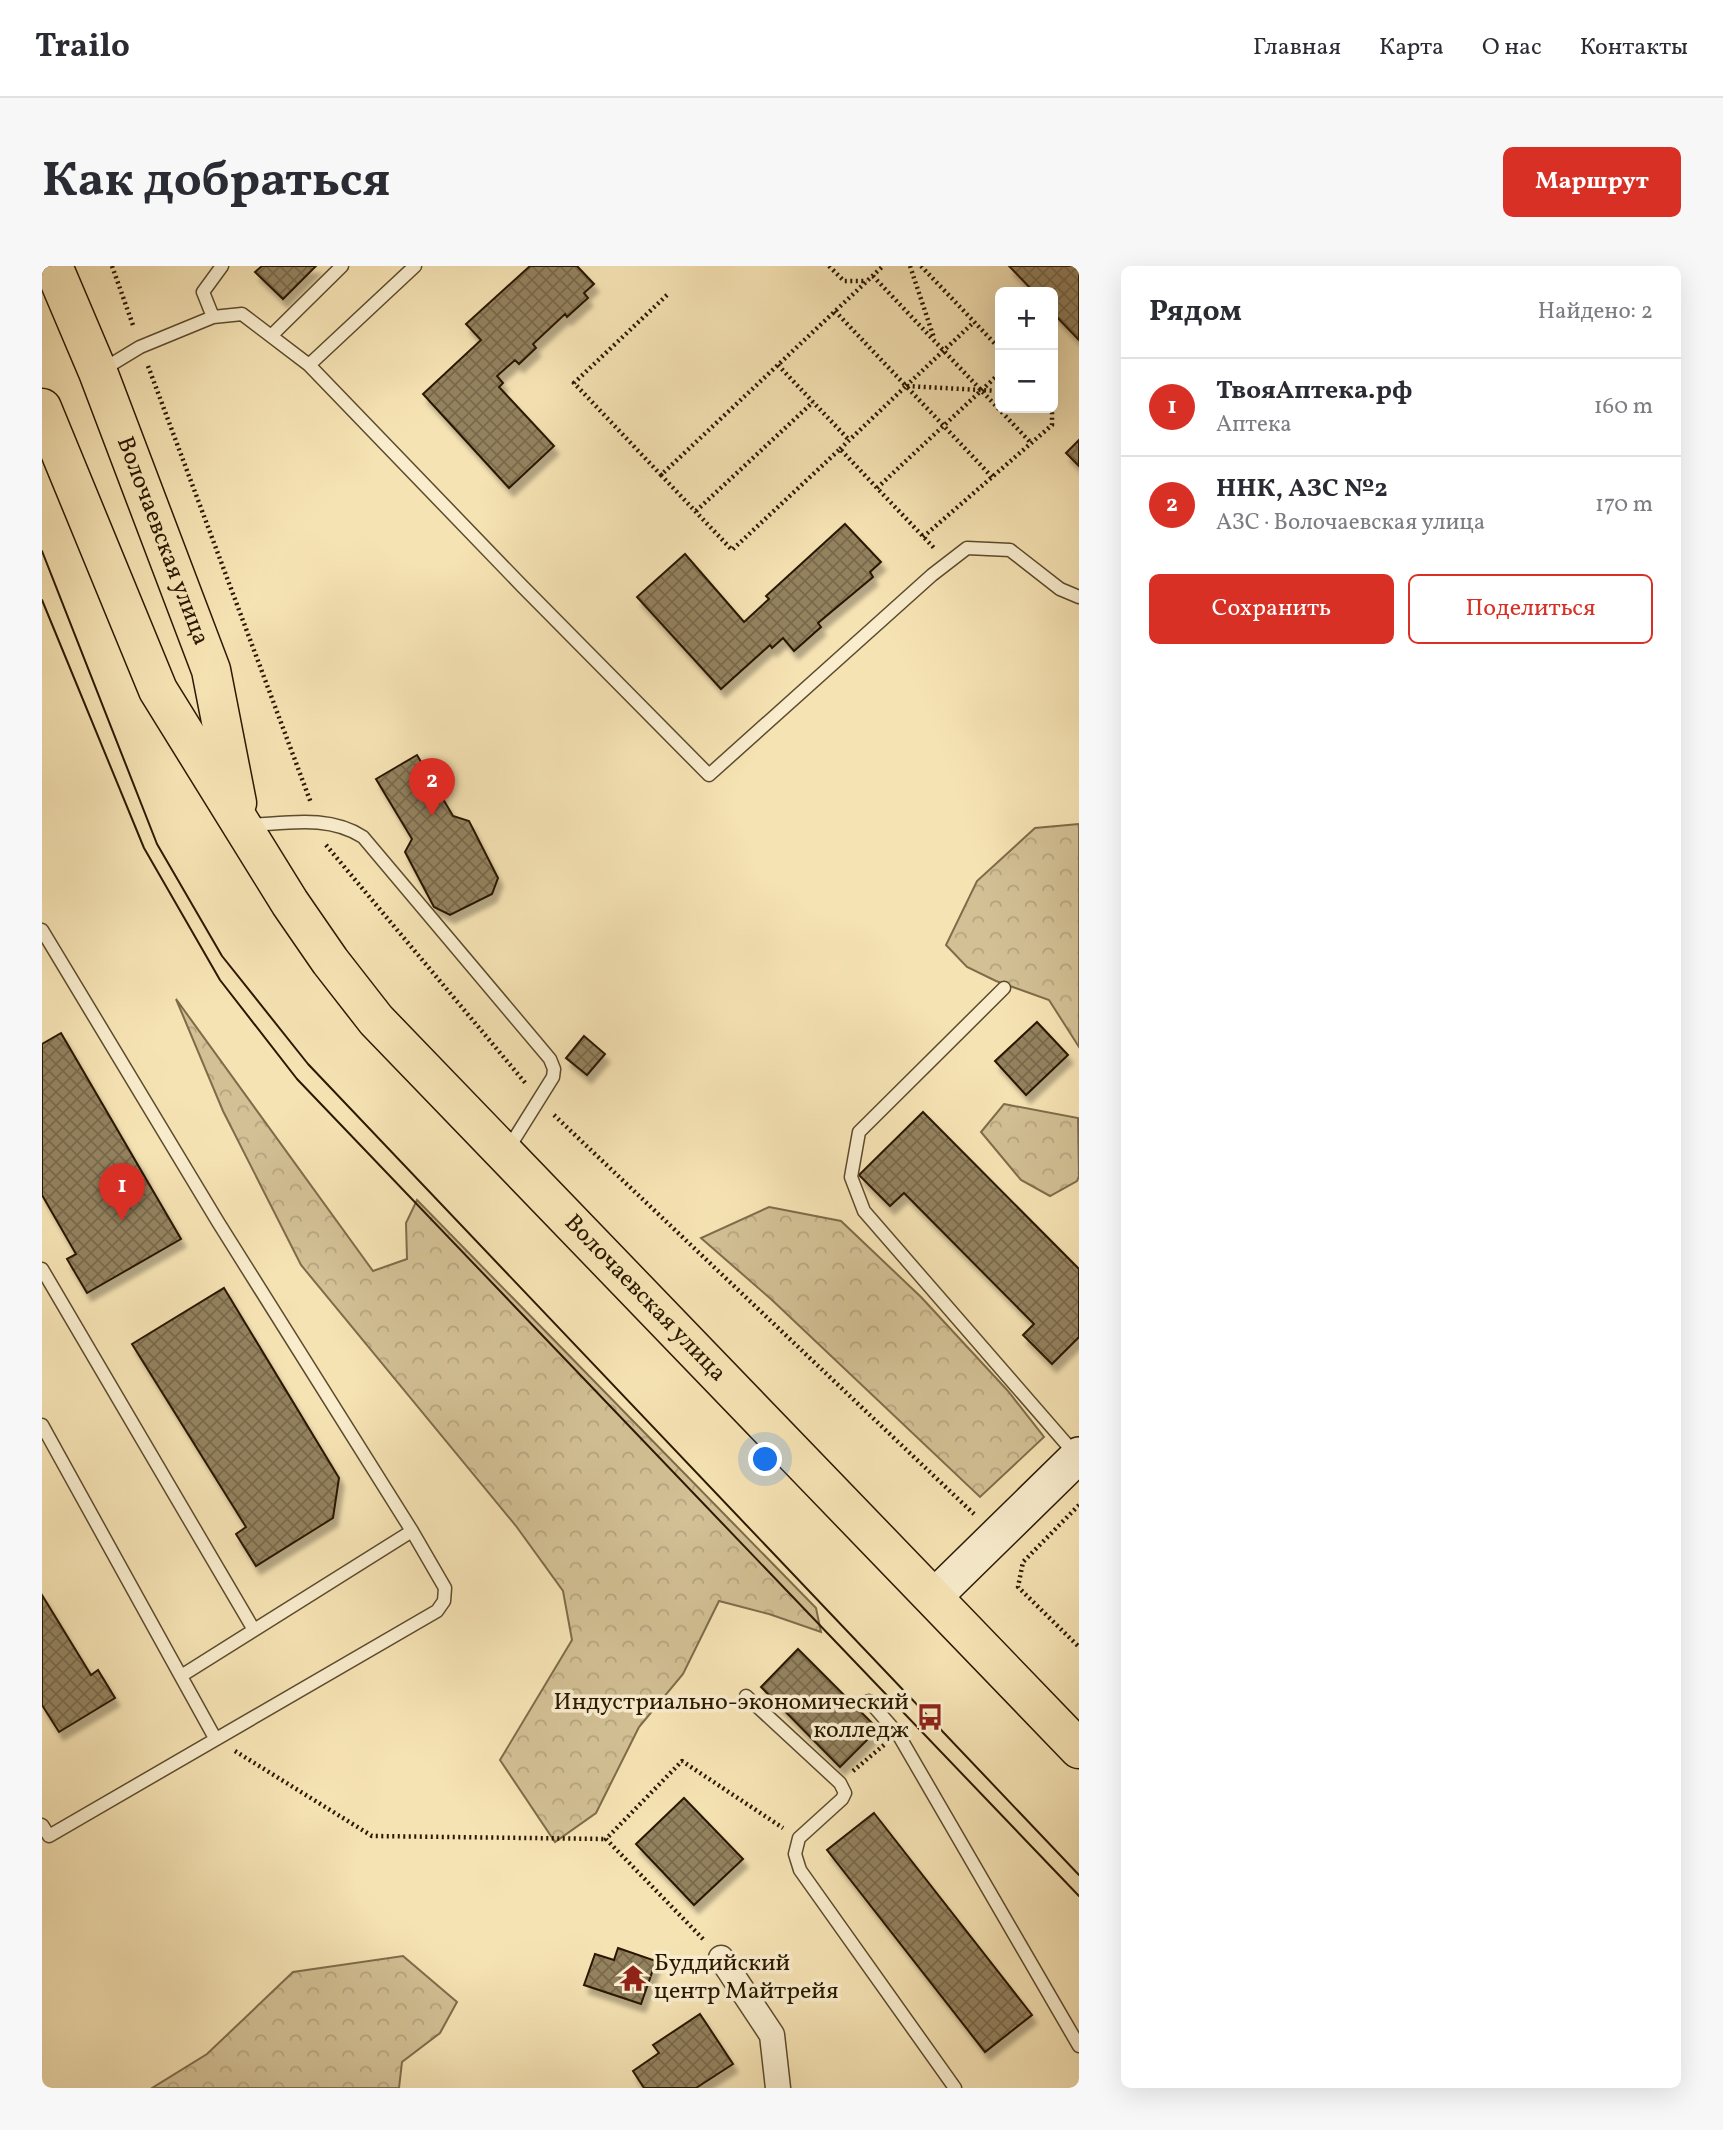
<!DOCTYPE html>
<html lang="ru">
<head>
<meta charset="utf-8">
<style>
  body { margin:0; font-family:Vollkorn,serif; background:#f7f7f7; color:#2b2b33 }
  .controls { position:absolute; right:21px; top:21px; display:grid; overflow:hidden; border-radius:10px; box-shadow:0 7px 28px #0002 }
  .controls button { width:63px; height:63px; display:grid; place-items:center; padding:0; border:0; border-bottom:2px solid #e1e1e2; background:#fff; color:#2b2b33; font:35px sans-serif }
  .you { position:absolute; left:724px; top:1194px; width:24px; height:24px; margin:-18px; border:5px solid #fff; border-radius:50%; background:#1a73e8; box-shadow:0 0 0 10px #1a73e833 }
  .badge { display:grid; place-items:center; width:46px; height:46px; border-radius:50%; background:#d93025; color:#fff; font-size:23px; font-weight:700 }
  .pin { position:absolute; translate:-50% -58px; filter:drop-shadow(0 2px 4px #0008) }
  .pin::after { content:''; position:absolute; top:37px; width:24px; height:21px; background:inherit; clip-path:polygon(0 0,100% 0,50% 100%) }
  .list { margin:0; padding:0; list-style:none }
  h2 { display:flex; justify-content:space-between; align-items:center; height:91px; margin:0; padding:0 28px; font-size:30px }
  h2 small { font-size:23px; font-weight:400; color:#7c7c81 }
  .list li { display:grid; grid-template-columns:46px 1fr auto; gap:21px; align-items:center; box-sizing:border-box; height:98px; padding:0 28px; border-top:2px solid #e1e1e2 }
  .list b { display:block; font-size:26px; white-space:nowrap }
  .list p { margin:0; font-size:23px; white-space:nowrap; color:#7c7c81 }
  .list em { font-size:23px; font-style:normal; color:#7c7c81 }
  .actions { display:flex; gap:14px; padding:21px 28px }
  .actions a { flex:1; padding:16px 0; border:2px solid #d93025; border-radius:10px; text-align:center; font-size:24px; color:#d93025 }
  .actions .main { background:#d93025; color:#fff }
  .map { position:relative; flex:none; width:1037px; height:1822px; overflow:hidden; border-radius:10px }
  header { display:flex; align-items:center; gap:42px; box-sizing:border-box; height:98px; padding:0 35px; background:#fff; border-bottom:2px solid #e1e1e2 }
  header strong { font-size:33px }
  nav { display:flex; gap:38px; margin-inline-start:auto; font-size:24px }
  .intro { display:flex; align-items:center; justify-content:space-between; box-sizing:border-box; height:168px; padding:0 42px }
  h1 { margin:0; font-size:49px }
  .button { padding:18px 32px; border-radius:10px; background:#d93025; color:#fff; font-size:24px; font-weight:700 }
  main { display:flex; gap:42px; padding:0 42px }
  aside { flex:1; background:#fff; border-radius:10px; box-shadow:0 7px 28px #0002 }
  .map>svg:first-child { display:block }
  .forest { fill:url(#forest-crowns); stroke:#7e6c4a; stroke-width:2 }
  .building { fill:url(#building-cross-hatch); stroke:#291800; stroke-width:2; filter:url(#shadow) }
  .lines { fill:none; stroke-linecap:round; stroke-linejoin:round }
  .lane-casing { stroke:#5c4b2d; stroke-width:15 }
  .street-casing { stroke:#5c4b2d; stroke-width:27 }
  .secondary-casing { stroke:#291800; stroke-width:38 }
  .primary-casing { stroke:#291800; stroke-width:41 }
  .path { stroke:#291800; stroke-width:4.5; stroke-dasharray:2 3.5; stroke-linecap:butt }
  .lane { stroke:#f9edce; stroke-width:12 }
  .street { stroke:#f9edce; stroke-width:24 }
  .secondary { stroke:#f9edce; stroke-width:35 }
  .primary { stroke:#f6e3b4; stroke-width:38 }
  .tram { stroke:#291800; stroke-width:2 }
  .labels { text-anchor:middle; dominant-baseline:central; stroke-width:7; stroke-linejoin:round; paint-order:stroke }
  .street-label { font-size:24px; fill:#291800; stroke:#f9edce }
  .poi-label { font-size:24px; fill:#291800; stroke:#f9edce; text-anchor:end }
</style>
</head>
<body>
<header>
<strong>Trailo</strong>
<nav><a>Главная</a><a>Карта</a><a>О нас</a><a>Контакты</a></nav>
</header>
<div class="intro"><h1>Как добраться</h1><a class="button">Маршрут</a></div>
<main>
<div class="map">
<svg width="1037" height="1822" viewBox="0 0 1037 1822">
  <defs>
    <pattern id="forest-crowns" width="20" height="18" patternUnits="userSpaceOnUse" patternTransform="scale(1.75)"><rect width="20" height="18" fill="#d3c095"/><path d="M2 6a3 3 0 1 1 6 0M12 15a3 3 0 1 1 6 0" fill="none" stroke="#b5a47f"/></pattern>
    <pattern id="building-cross-hatch" width="8" height="8" patternUnits="userSpaceOnUse" patternTransform="scale(1.75)"><rect width="8" height="8" fill="#94825e"/><path d="M0 0l8 8M0 8l8-8" fill="none" stroke="#79694b"/></pattern>
    <filter id="shadow"><feDropShadow dx="4.5" dy="8" stdDeviation="2" flood-color="#0004"/></filter>
  </defs>
  <rect width="100%" height="100%" fill="#f6e3b4"/>
  <filter id="stains"><feTurbulence type="fractalNoise" baseFrequency=".00286" numOctaves="4"/><feColorMatrix values="0 0 0 0 .2 0 0 0 0 .09 0 0 0 0 .02 0 0 0 .5 -.17"/></filter>
  <radialGradient id="worn" r=".72"><stop offset=".6" stop-color="#630" stop-opacity="0"/><stop offset="1" stop-color="#630" stop-opacity=".3"/></radialGradient>
  <path class="forest" d="M1037 558V781L1007 734 954 715 925 701 904 679 935 615 993 562Z
    M134 733 331 1005 365 993 364 957 375 934 774 1342 779 1366 727 1348 677 1335 641 1408 597 1461 554 1547 513 1576 458 1494 530 1374 521 1325 474 1260 259 999 181 845Z
    M962 838 1036 852 1037 910 1035 915 1008 930 979 914 939 866Z
    M727 941 799 955 879 1031 966 1125 1002 1171 938 1231 730 1034 659 972Z
    M361 1690 415 1736 398 1767 360 1796 357 1822H110L165 1788 251 1706Z"/>
  <path class="building" d="M220 0H274L241 33 213 6Z
    M488 0H535L552 18 542 27 546 32 525 51 523 48 491 78 494 82 477 98 473 94 455 110 461 117 457 121 512 180 467 222 381 128 439 74 424 58Z
    M967 0H1037V74L1011 47V26H992Z
    M1037 174V200L1024 187Z
    M803 258 839 296 828 306 831 311 776 357 779 361 752 385 741 372 730 382 728 379 679 423 595 331 643 288 702 356 727 333 724 330Z
    M375 489 411 550 427 555 456 612 450 628 408 649 392 641 363 586 370 573 334 513Z
    M995 756 1026 789 984 829 953 795Z
    M19 767 139 973 45 1027 25 993 34 988 0 929V778Z
    M542 770 563 788 545 809 524 792Z
    M881 846 1037 1003V1071L1010 1098 981 1069 992 1058 862 927 848 940 817 909Z
    M182 1022 297 1212 291 1252 214 1300 194 1268 204 1261 90 1078Z
    M0 1329 49 1409 56 1404 73 1432 17 1466 0 1439Z
    M756 1383 836 1463 798 1501 719 1421Z
    M642 1532 701 1593 652 1639 594 1578Z
    M832 1547 990 1749 943 1786 785 1584Z
    M576 1682 614 1695 599 1738 542 1719 553 1688 572 1694Z
    M658 1748 691 1798 654 1822H602L591 1805 617 1787 611 1779Z"/>
  <g class="lines">
    <defs>
      <path id="lane" d="M171 51 161 26 180 0
        M229 70 300 0
        M267 99 373 0
        M60 104 98 81 171 51 200 48 267 99 480 320 667 509 890 309 925 282 968 284 1018 323 1037 331
        M208 559C247 557 287 549 321 571L508 793 512 803 511 811 466 883
        M0 664 176 956 370 1265 403 1322 402 1335 395 1345 7 1570 0 1559
        M962 722 817 866 809 911 822 945 1034 1189
        M0 1003 212 1364
        M0 1159 173 1472
        M139 1410 370 1265
        M704 1430 798 1517 803 1527 800 1533 757 1572 753 1588 758 1604 913 1822
        M827 1435 856 1468 1037 1780"/>
      <path id="street" d="M679 1692 730 1769 736 1822"/>
      <path id="secondary" d="M891 1332 1037 1189"/>
      <g id="primary">
        <path id="s1" d="M11 0 56 106 169 404 195 537"/>
        <path id="s2" d="M0 142 116 424 248 637 288 695 334 754 1037 1483"/>
      </g>
    </defs>
    <use href="#lane" class="lane-casing"/>
    <use href="#street" class="street-casing"/>
    <use href="#secondary" class="secondary-casing"/>
    <use href="#primary" class="primary-casing"/>
    <path class="path" d="M70 0 92 62
      M787 0 802 15H825
      M868 0 892 72
      M879 0 958 83
      M831 10 989 177
      M625 29 532 117 619 209 841 0
      M793 45 864 120 958 125
      M736 99 807 174
      M106 100 269 537
      M864 120 932 56
      M798 183 864 120 950 211
      M619 209 690 284 798 183 892 282
      M835 222 958 107
      M654 245 771 136
      M881 271 1010 159V142
      M284 579 485 819
      M512 849 932 1248
      M1037 1239 981 1296 976 1321 1037 1381
      M193 1485 330 1570 564 1573
      M811 1505 842 1479
      M661 1673 564 1573 640 1495 741 1562"/>
    <use href="#lane" class="lane"/>
    <use href="#street" class="street"/>
    <use href="#secondary" class="secondary"/>
    <use href="#primary" class="primary"/>
    <path class="tram" d="M0 285 115 578 180 690 266 798 1037 1609
      M0 334 102 582 178 714 255 813 1037 1630"/>
  </g>
  <defs>
    <symbol id="bus-bare" viewBox="-9 -9 18 18"><path d="M-5-6H5V4H4V6H2V4H-2V6H-4V4H-5ZM-3.5-4V0h7V-4ZM-3.5 1.2v1.5H-2V1.2ZM2 1.2v1.5H3.5V1.2Z" fill="#8f2418" stroke="#f9edce" stroke-width="2.5" paint-order="stroke"/></symbol>
    <symbol id="temple-bare" viewBox="-9 -9 18 18"><path d="M0-6L5-2H3V0L6.5 2.5H4V6H1.5V3h-3V6H-4V2.5H-6.5L-3 0V-2H-5Z" fill="#8f2418" stroke="#f9edce" stroke-width="2.5" paint-order="stroke"/></symbol>
  </defs>
  <g fill-rule="evenodd">
    <use href="#bus-bare" x="869" y="1432" width="38" height="38"/>
    <use href="#temple-bare" x="572" y="1693" width="38" height="38"/>
  </g>
  <g class="labels">
    <g class="street-label">
      <text stroke="none"><textPath href="#s1" startOffset="296">Волочаевская улица</textPath></text>
      <text stroke="none"><textPath href="#s2" startOffset="1088">Волочаевская улица</textPath></text>
    </g>
    <g class="poi-label">
      <text x="867" y="1437">Индустриально-экономический<tspan x="867" dy="28">колледж</tspan></text>
      <text x="612" y="1698" text-anchor="start">Буддийский<tspan x="612" dy="28">центр Майтрейя</tspan></text>
    </g>
  </g>
  <rect width="100%" height="100%" filter="url(#stains)"/>
  <rect width="100%" height="100%" fill="url(#worn)"/>
</svg>
<div class="controls">
<button>+</button>
<button>−</button>
</div>
<div class="you"></div>
<div class="pin badge" style="left:80px;top:955px">1</div>
<div class="pin badge" style="left:390px;top:550px">2</div>
</div>
<aside>
<h2>Рядом<small>Найдено: 2</small></h2>
<ul class="list">
<li><span class="badge">1</span><div><b>ТвояАптека.рф</b><p>Аптека</p></div><em>160 m</em></li>
<li><span class="badge">2</span><div><b>ННК, АЗС №2</b><p>АЗС · Волочаевская улица</p></div><em>170 m</em></li>
</ul>
<div class="actions"><a class="main">Сохранить</a><a>Поделиться</a></div>
</aside>
</main>
</body>
</html>
